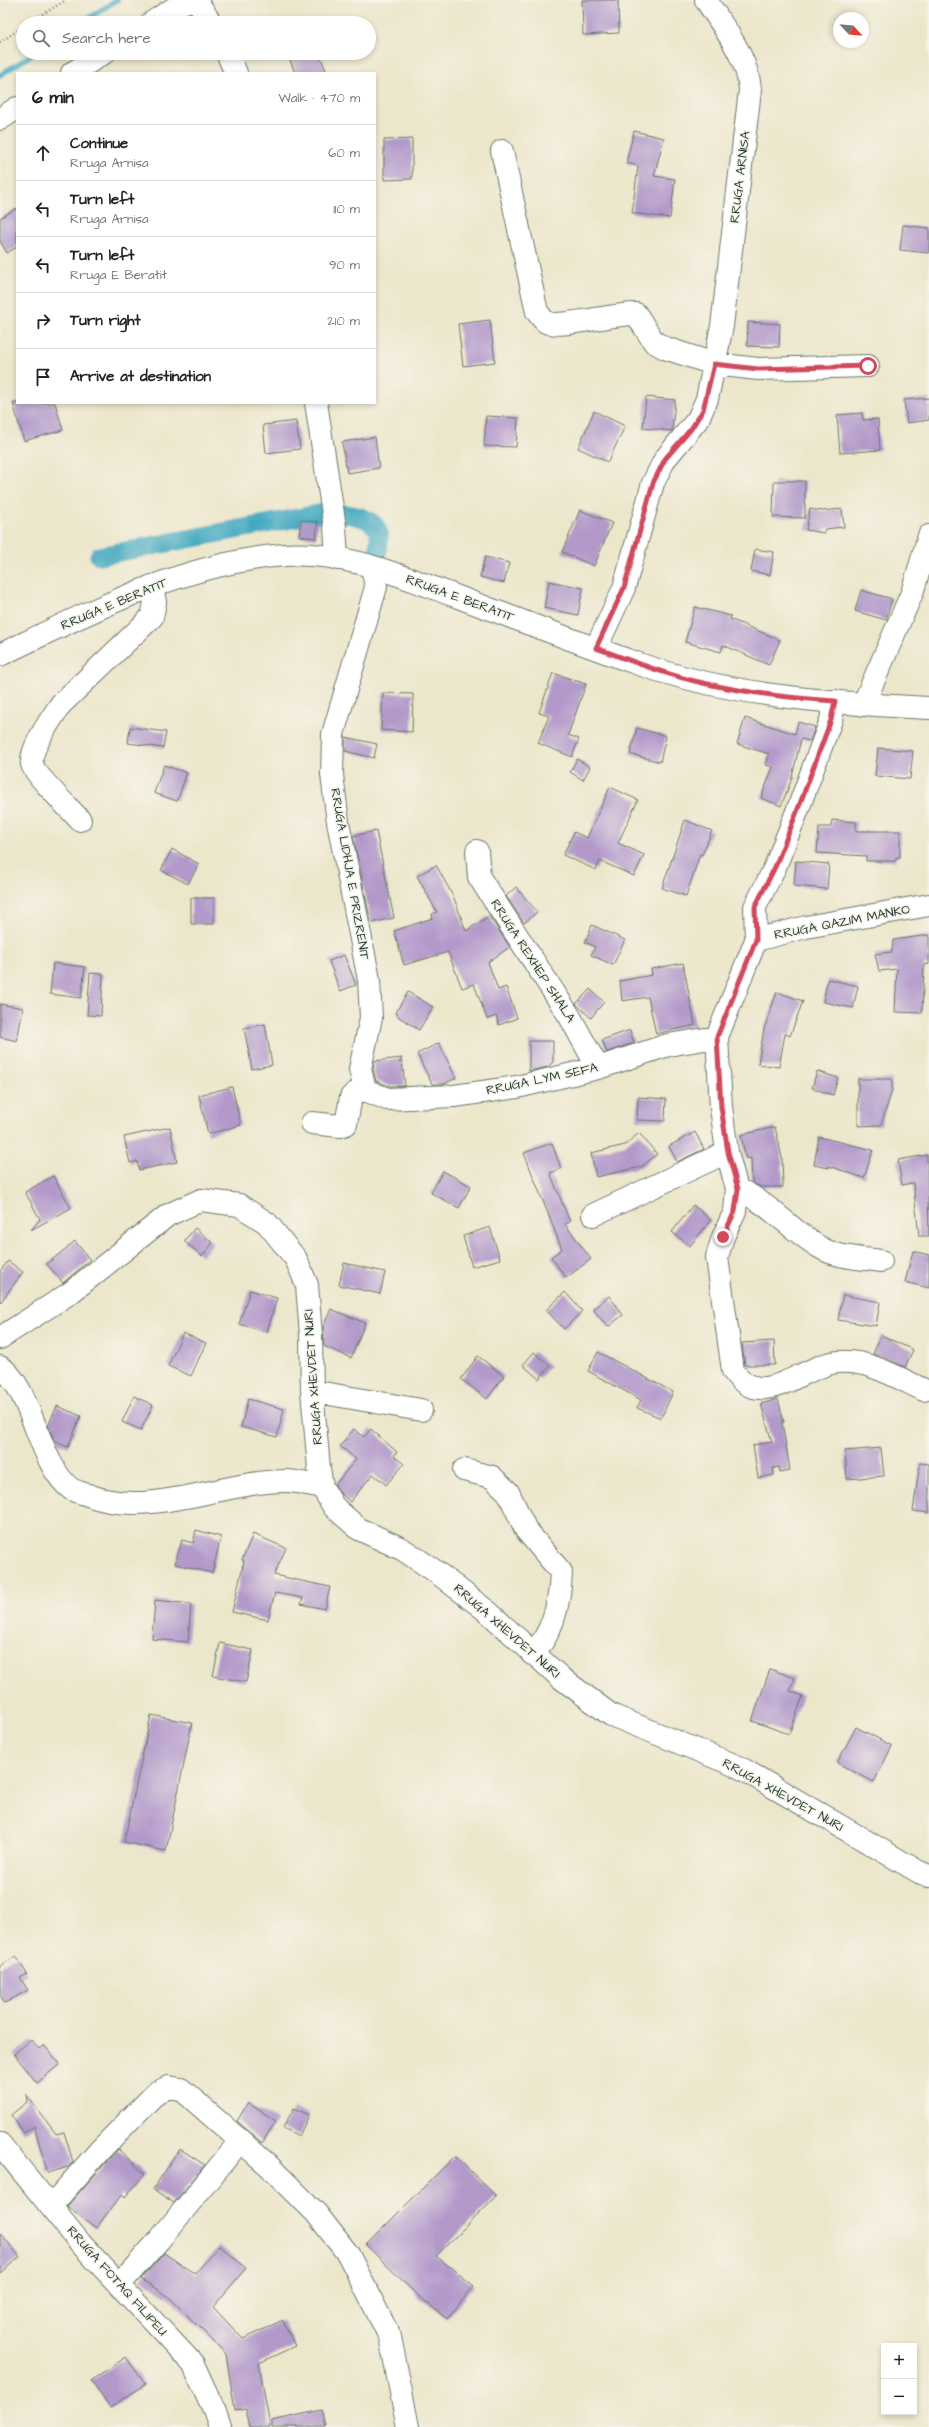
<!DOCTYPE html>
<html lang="en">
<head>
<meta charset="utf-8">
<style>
  body { margin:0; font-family:"Architects Daughter",sans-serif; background:#f6f6f6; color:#222 }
  .controls { position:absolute; right:12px; bottom:12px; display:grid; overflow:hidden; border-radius:0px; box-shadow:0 2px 6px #0003 }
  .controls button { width:36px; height:36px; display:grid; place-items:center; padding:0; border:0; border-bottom:1px solid #e0e0e0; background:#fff; color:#222; font:20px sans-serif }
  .compass { position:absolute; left:833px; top:12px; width:36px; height:36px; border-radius:50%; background:#fff; box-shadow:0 2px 6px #0003; rotate:116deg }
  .stop { position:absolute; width:12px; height:12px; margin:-9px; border:3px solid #d1495b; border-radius:50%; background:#fff }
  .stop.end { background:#d1495b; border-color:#fff; box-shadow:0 1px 4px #0008 }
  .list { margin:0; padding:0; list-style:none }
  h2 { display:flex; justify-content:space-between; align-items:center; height:52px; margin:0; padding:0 16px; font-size:17px }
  h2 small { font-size:13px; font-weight:400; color:#767676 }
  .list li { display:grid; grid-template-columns:26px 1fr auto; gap:12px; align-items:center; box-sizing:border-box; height:56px; padding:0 16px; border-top:1px solid #e0e0e0 }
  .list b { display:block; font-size:15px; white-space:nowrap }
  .list p { margin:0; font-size:13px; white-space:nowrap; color:#767676 }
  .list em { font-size:13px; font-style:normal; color:#767676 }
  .icon { flex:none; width:22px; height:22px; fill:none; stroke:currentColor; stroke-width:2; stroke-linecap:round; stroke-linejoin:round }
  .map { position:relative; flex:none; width:929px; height:2427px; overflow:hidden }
  .search { position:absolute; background:#fff; box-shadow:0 2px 6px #0003; left:16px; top:16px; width:360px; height:44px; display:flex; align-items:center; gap:10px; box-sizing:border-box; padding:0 14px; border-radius:22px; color:#767676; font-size:15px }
  .panel { position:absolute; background:#fff; box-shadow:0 2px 6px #0003; left:16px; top:72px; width:360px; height:332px; border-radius:0px }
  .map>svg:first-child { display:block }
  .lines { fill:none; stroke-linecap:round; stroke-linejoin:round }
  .stream { stroke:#40a8c0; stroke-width:5.5 }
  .canal { stroke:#40a8c0; stroke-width:19 }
  .building { fill:#b299ca }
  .minor-casing { stroke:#677869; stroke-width:24 }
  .major-casing { stroke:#677869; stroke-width:24 }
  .path { stroke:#677869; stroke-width:2.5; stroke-dasharray:1 3; stroke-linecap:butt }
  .minor { stroke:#fff; stroke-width:22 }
  .major { stroke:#fff; stroke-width:22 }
  .route { stroke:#d1495b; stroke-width:5 }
  .labels { text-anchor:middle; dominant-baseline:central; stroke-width:3; stroke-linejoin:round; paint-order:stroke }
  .street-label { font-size:13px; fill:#1f3d34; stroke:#f7f3e8 }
</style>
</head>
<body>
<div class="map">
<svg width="929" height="2427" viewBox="0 0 929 2427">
  <rect width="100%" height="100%" fill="#f7f3e8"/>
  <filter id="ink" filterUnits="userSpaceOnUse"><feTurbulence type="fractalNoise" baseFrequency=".025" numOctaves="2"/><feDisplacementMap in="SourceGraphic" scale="8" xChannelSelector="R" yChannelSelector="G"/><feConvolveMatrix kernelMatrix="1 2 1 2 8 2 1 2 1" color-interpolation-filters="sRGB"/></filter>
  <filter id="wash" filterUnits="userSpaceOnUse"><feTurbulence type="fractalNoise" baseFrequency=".012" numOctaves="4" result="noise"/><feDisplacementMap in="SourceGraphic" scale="16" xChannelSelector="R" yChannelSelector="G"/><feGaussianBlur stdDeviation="0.9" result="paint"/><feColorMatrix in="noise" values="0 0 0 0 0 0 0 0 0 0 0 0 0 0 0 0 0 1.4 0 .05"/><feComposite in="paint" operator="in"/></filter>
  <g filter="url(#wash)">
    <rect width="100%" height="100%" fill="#ece6cb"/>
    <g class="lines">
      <path class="stream" d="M81 23 117 0
        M0 75 35 53"/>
      <path class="canal" d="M99 556 323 513C339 513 376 513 379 535 380 540 378 546 378 551"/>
    </g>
    <g id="blocks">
      <path class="building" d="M582 0H618L619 33 583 35Z
        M287 53H319L327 73H295Z
        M634 131 664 138 654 176 675 179 670 218 632 213 638 166 626 163Z
        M412 139V179L384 180V140Z
        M17 208V247L7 253 0 241V218Z
        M903 225 929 228V253L900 250Z
        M490 320 495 362 463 366 458 324Z
        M748 322 780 324 779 347 747 346Z
        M646 397 675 400 672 431 643 428Z
        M929 398V420L907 423 904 400Z
        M13 403H55L63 430 24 441Z
        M594 411 625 426 608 462 578 448Z
        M862 413 863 420 878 419 880 450 840 453 837 415Z
        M486 416 518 418 516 447 484 446Z
        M296 421 300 449 266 453 263 425Z
        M375 437 379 468 347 473 342 442Z
        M774 481H805V518L773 517Z
        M810 509 822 511 842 509 844 527 825 529 824 533 806 530Z
        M580 510 612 523 594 566 562 552Z
        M301 520 318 522 316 538 299 536Z
        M755 549 774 552 770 575 751 571Z
        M485 557 509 563 504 583 480 577Z
        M549 581 583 588 578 615 544 608Z
        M861 590 892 599 886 620 855 611Z
        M695 607 731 616 730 619 780 640 769 665 723 645 721 652 685 642Z
        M553 673 586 684 568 735 579 739 572 757 538 743 549 716 539 713Z
        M383 693 413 694 412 732 381 730Z
        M745 718 795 734 798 722 815 727 810 741 801 739 791 781 781 806 761 798 773 767 766 765 769 754 737 744Z
        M130 727 166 732 163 748 128 743Z
        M637 728 666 736 660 762 630 754Z
        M345 737 377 744 374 758 345 751Z
        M878 748 913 751 910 779 875 776Z
        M577 759 590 767 583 780 570 772Z
        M164 765 187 773 177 801 154 793Z
        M610 787 638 800 618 843 644 855 634 876 600 861 596 870 563 855 574 832 587 838Z
        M685 820 712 831 702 855 700 854 686 896 662 888Z
        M832 820 856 822V831H900V857H896V861H866V856L817 853 819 827H831Z
        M376 831 394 918 371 923 353 836Z
        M172 849 199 864 188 884 161 870Z
        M796 861 829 864 827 889 794 886Z
        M436 865 454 898 466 931 489 916 510 947 488 962 498 990 506 987 517 1018 499 1025 496 1016 487 1019 474 984 462 988 448 952 404 965 394 931 433 918 432 914 437 912 417 876Z
        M516 887 537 912 524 923 506 896Z
        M191 898H214V924H191Z
        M592 925 625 940 613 965 591 955 595 947 585 942Z
        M929 935V964L924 965 922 1013 895 1012 897 969 879 971 875 954 892 952 893 940Z
        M344 955 356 985 340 991 329 961Z
        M53 963 85 967 81 998 50 994Z
        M683 963 695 1025 656 1034 648 997 622 1001 620 981 652 975 651 969Z
        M90 973 103 974 101 1016 87 1015Z
        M828 979 858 986 853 1008 823 1002Z
        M590 989 604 1002 591 1018 576 1004Z
        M408 992 433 1007 419 1030 399 1017 396 1012Z
        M777 992 803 1001 790 1036 785 1034 779 1067 758 1064 764 1029Z
        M0 1004 23 1008 17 1041 0 1037Z
        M265 1024 272 1065 252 1069 244 1028Z
        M630 1030 634 1043 607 1052 602 1040Z
        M529 1041H553V1062L548 1067 529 1071Z
        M439 1043 456 1078 444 1084H432L417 1054Z
        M402 1058 399 1063 402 1061 405 1086H389L376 1081 373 1069 374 1061Z
        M817 1071 838 1078 833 1095 812 1088Z
        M858 1079H892V1090L881 1125 858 1126Z
        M232 1087 241 1125 208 1134 199 1095Z
        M638 1097 666 1099 665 1121 637 1120Z
        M170 1127 177 1162 139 1170 137 1161 130 1163 124 1137Z
        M775 1127 782 1158 783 1187H761L752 1183 751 1158 746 1159 741 1135Z
        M695 1132 704 1149 677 1162 669 1146Z
        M639 1133 657 1154 641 1167 596 1177 591 1153 625 1145Z
        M819 1137 873 1150 864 1178 829 1166V1168L814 1165Z
        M552 1143 561 1169 550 1173 570 1222 565 1224 591 1259 566 1278 551 1257 562 1249 524 1153Z
        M927 1155 929 1236H919L913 1183 902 1185 898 1160Z
        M443 1171 471 1186 459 1208 431 1193Z
        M53 1176 71 1208 31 1230 40 1219 25 1192Z
        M693 1205 711 1220 690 1246 672 1232Z
        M490 1227 500 1259 472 1267 463 1236Z
        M195 1228 213 1243 202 1256 184 1241Z
        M75 1241 90 1260 63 1283 47 1264Z
        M913 1251 929 1255V1288L905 1282Z
        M8 1261 23 1272 0 1303V1271Z
        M344 1263 385 1272 380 1294 339 1285Z
        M250 1290 277 1298 267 1332 239 1324Z
        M565 1292 582 1311 564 1329 546 1310Z
        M843 1295 880 1302 876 1326 838 1320Z
        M609 1296 623 1315 608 1327 593 1309Z
        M331 1309 365 1323 351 1358 324 1346 323 1327Z
        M183 1333 206 1343 191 1376 168 1366Z
        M881 1335 913 1350 905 1367 873 1354Z
        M774 1341 775 1365H745L742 1343Z
        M534 1352 550 1366 539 1379 523 1365Z
        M598 1352 673 1392 661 1418 637 1408 641 1400 588 1371Z
        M478 1356 504 1376 487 1399 461 1379Z
        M134 1396 153 1405 141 1430 122 1422Z
        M248 1399 284 1409 277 1437 241 1427Z
        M778 1399 784 1422H782L790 1470 780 1472 779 1467 773 1468 774 1475 758 1478 753 1445 772 1442 761 1404Z
        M57 1406 81 1416 68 1447 54 1441 48 1426Z
        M354 1429 364 1437 371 1429 397 1452 394 1456 404 1464 386 1485 373 1474 350 1502 340 1493 335 1485 356 1459 340 1446Z
        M881 1448 884 1476 847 1479 845 1451Z
        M920 1463 929 1464V1513L913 1511Z
        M196 1530 221 1537 212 1573 175 1564 182 1540 193 1543Z
        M253 1534 286 1548 274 1575 330 1587 325 1609 301 1604 303 1598 275 1593 268 1620 232 1612 244 1561 242 1560Z
        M155 1600 191 1604 188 1642 152 1639Z
        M220 1643 253 1650 246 1682 213 1676Z
        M770 1669 795 1678 790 1691 803 1696 789 1734 752 1721Z
        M151 1715 192 1723 166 1851 124 1842Z
        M856 1727 892 1746 874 1782 837 1763Z
        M16 1956 27 1974 20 1978 28 1990 5 2003 0 1995V1966Z
        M31 2040 39 2049 44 2045 60 2064 37 2083 14 2054Z
        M26 2094 56 2134 64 2132 73 2162 68 2167 48 2173 34 2126 24 2133 11 2115 27 2102Z
        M248 2103 276 2121 262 2143 237 2121Z
        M294 2108 309 2115 299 2136 283 2128Z
        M118 2149 145 2174 125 2197 122 2194 96 2228 67 2206Z
        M180 2149 205 2165 174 2203 153 2189Z
        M455 2156 496 2196 436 2256 474 2286 447 2319 415 2293 366 2245Z
        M0 2233 20 2257 0 2273Z
        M219 2245 246 2268 213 2307 243 2339 283 2320 295 2346 259 2363 270 2427H250L246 2409 235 2411 226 2354 170 2298 141 2279 164 2253 195 2274Z
        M126 2357 145 2384 110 2408 91 2381Z
        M322 2410 326 2427H272V2421Z"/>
    </g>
  </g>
  <g filter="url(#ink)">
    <use href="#blocks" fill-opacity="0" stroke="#677869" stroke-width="1"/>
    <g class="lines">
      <defs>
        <path id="minor" d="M196 0 211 23
          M151 23 187 0
          M227 53 236 73
          M72 73 104 53
          M0 119 17 108
          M502 151 537 312C540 315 543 320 546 322 559 329 615 313 636 314L654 342 665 348 714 364 758 369 868 366
          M316 403 335 527 337 559
          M596 648 624 588 653 483 665 459 698 419 707 399 722 326 750 90C748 57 723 27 706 0
          M835 701 831 720 798 809 775 867 755 907 756 940 717 1037 721 1107 727 1152 737 1189 735 1211 723 1237 717 1257 733 1371C762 1413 802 1365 838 1362 868 1359 898 1378 924 1390
          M863 705 912 593 929 536
          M80 820C71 810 34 774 32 764 29 750 53 716 61 704L152 617 155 602 152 586
          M477 851 479 877 570 1017 598 1068
          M756 940 806 927 929 905
          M365 1090 360 1069 371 1018 369 980 338 822 332 775 333 734 376 587 372 567
          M365 1090 387 1099 454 1096 517 1087 598 1068 668 1045 717 1037
          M312 1123 340 1126 346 1124 351 1097 357 1092 365 1090
          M737 1189C770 1203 791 1231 821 1248 838 1258 862 1258 881 1261
          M593 1215 727 1152
          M0 1338 70 1293 168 1215 201 1200 239 1205 267 1223 296 1259 307 1285 311 1335 312 1391 319 1468 322 1487 334 1507 359 1529 402 1549 435 1571 488 1612 561 1678 611 1715 739 1767 919 1872 929 1876
          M0 1367C31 1385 38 1464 71 1489 76 1492 83 1493 88 1495 150 1519 223 1481 286 1481 298 1481 310 1485 322 1487
          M312 1391 421 1410
          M464 1470 492 1477 508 1492 526 1530 561 1572C560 1600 554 1633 532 1654
          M51 2206 100 2150 157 2092 169 2087 181 2089 268 2165 316 2213 348 2254 390 2337 408 2427
          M119 2285 160 2239 241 2140"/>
        <path id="major" d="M0 655C90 612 182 563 284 555 343 550 403 577 458 597 517 619 576 642 636 663 730 696 830 703 929 708
          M0 2144 81 2244 193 2364 215 2412 220 2427"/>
      </defs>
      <use href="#minor" class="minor-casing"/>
      <use href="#major" class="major-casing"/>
      <path class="path" d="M29 23 66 0
        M0 42 23 27"/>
      <use href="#minor" class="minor"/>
      <use href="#major" class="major"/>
    </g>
  </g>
  <g class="lines" filter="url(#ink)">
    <path class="route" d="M723 1237 735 1211 738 1189 728 1152 721 1107 717 1037 756 940 755 907 775 867 798 809 831 720 835 701C791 698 747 693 703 683 667 675 631 661 596 648L624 588 653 483 665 459 691 429 703 410 714 364 758 369 868 366"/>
  </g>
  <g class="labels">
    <g class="street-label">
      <text transform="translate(740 177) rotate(-83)">RRUGA ARNISA</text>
      <text transform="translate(460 598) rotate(20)">RRUGA E BERATIT</text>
      <text transform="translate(114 604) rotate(-23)">RRUGA E BERATIT</text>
      <text transform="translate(350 874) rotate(80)">RRUGA LIDHJA E PRIZRENIT</text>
      <text transform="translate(842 922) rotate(-11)">RRUGA QAZIM MANKO</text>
      <text transform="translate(533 961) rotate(57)">RRUGA REXHEP SHALA</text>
      <text transform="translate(542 1079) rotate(-12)">RRUGA LYM SEFA</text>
      <text transform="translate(313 1377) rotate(-94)">RRUGA XHEVDET NURI</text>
      <text transform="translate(507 1631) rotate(41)">RRUGA XHEVDET NURI</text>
      <text transform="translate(783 1795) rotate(29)">RRUGA XHEVDET NURI</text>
      <text transform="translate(117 2281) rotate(48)">RRUGA FOTAQ FILIPEU</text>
    </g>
  </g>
</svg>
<div class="controls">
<button>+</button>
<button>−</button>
</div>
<svg class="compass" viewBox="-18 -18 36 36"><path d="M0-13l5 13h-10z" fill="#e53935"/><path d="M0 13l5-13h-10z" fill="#767676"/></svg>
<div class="stop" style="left:868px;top:366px"></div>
<div class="stop end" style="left:723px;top:1237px"></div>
<div class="search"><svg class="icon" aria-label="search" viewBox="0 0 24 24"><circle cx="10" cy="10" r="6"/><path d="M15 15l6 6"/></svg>Search here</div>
<section class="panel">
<h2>6 min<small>Walk · 470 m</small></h2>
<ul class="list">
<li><svg class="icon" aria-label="ahead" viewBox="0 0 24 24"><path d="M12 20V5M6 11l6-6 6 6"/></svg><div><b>Continue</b><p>Rruga Arnisa</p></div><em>60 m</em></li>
<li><svg class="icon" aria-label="left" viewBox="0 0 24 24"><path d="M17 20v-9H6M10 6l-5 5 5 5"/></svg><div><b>Turn left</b><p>Rruga Arnisa</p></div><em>110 m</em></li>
<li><svg class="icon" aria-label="left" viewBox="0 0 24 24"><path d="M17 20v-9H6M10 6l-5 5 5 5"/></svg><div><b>Turn left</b><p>Rruga E Beratit</p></div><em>90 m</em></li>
<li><svg class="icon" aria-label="right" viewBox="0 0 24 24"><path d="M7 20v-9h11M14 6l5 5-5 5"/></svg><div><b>Turn right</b></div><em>210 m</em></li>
<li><svg class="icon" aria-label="arrive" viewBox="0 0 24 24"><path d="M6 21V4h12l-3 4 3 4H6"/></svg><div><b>Arrive at destination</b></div></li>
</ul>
</section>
</div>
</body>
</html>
